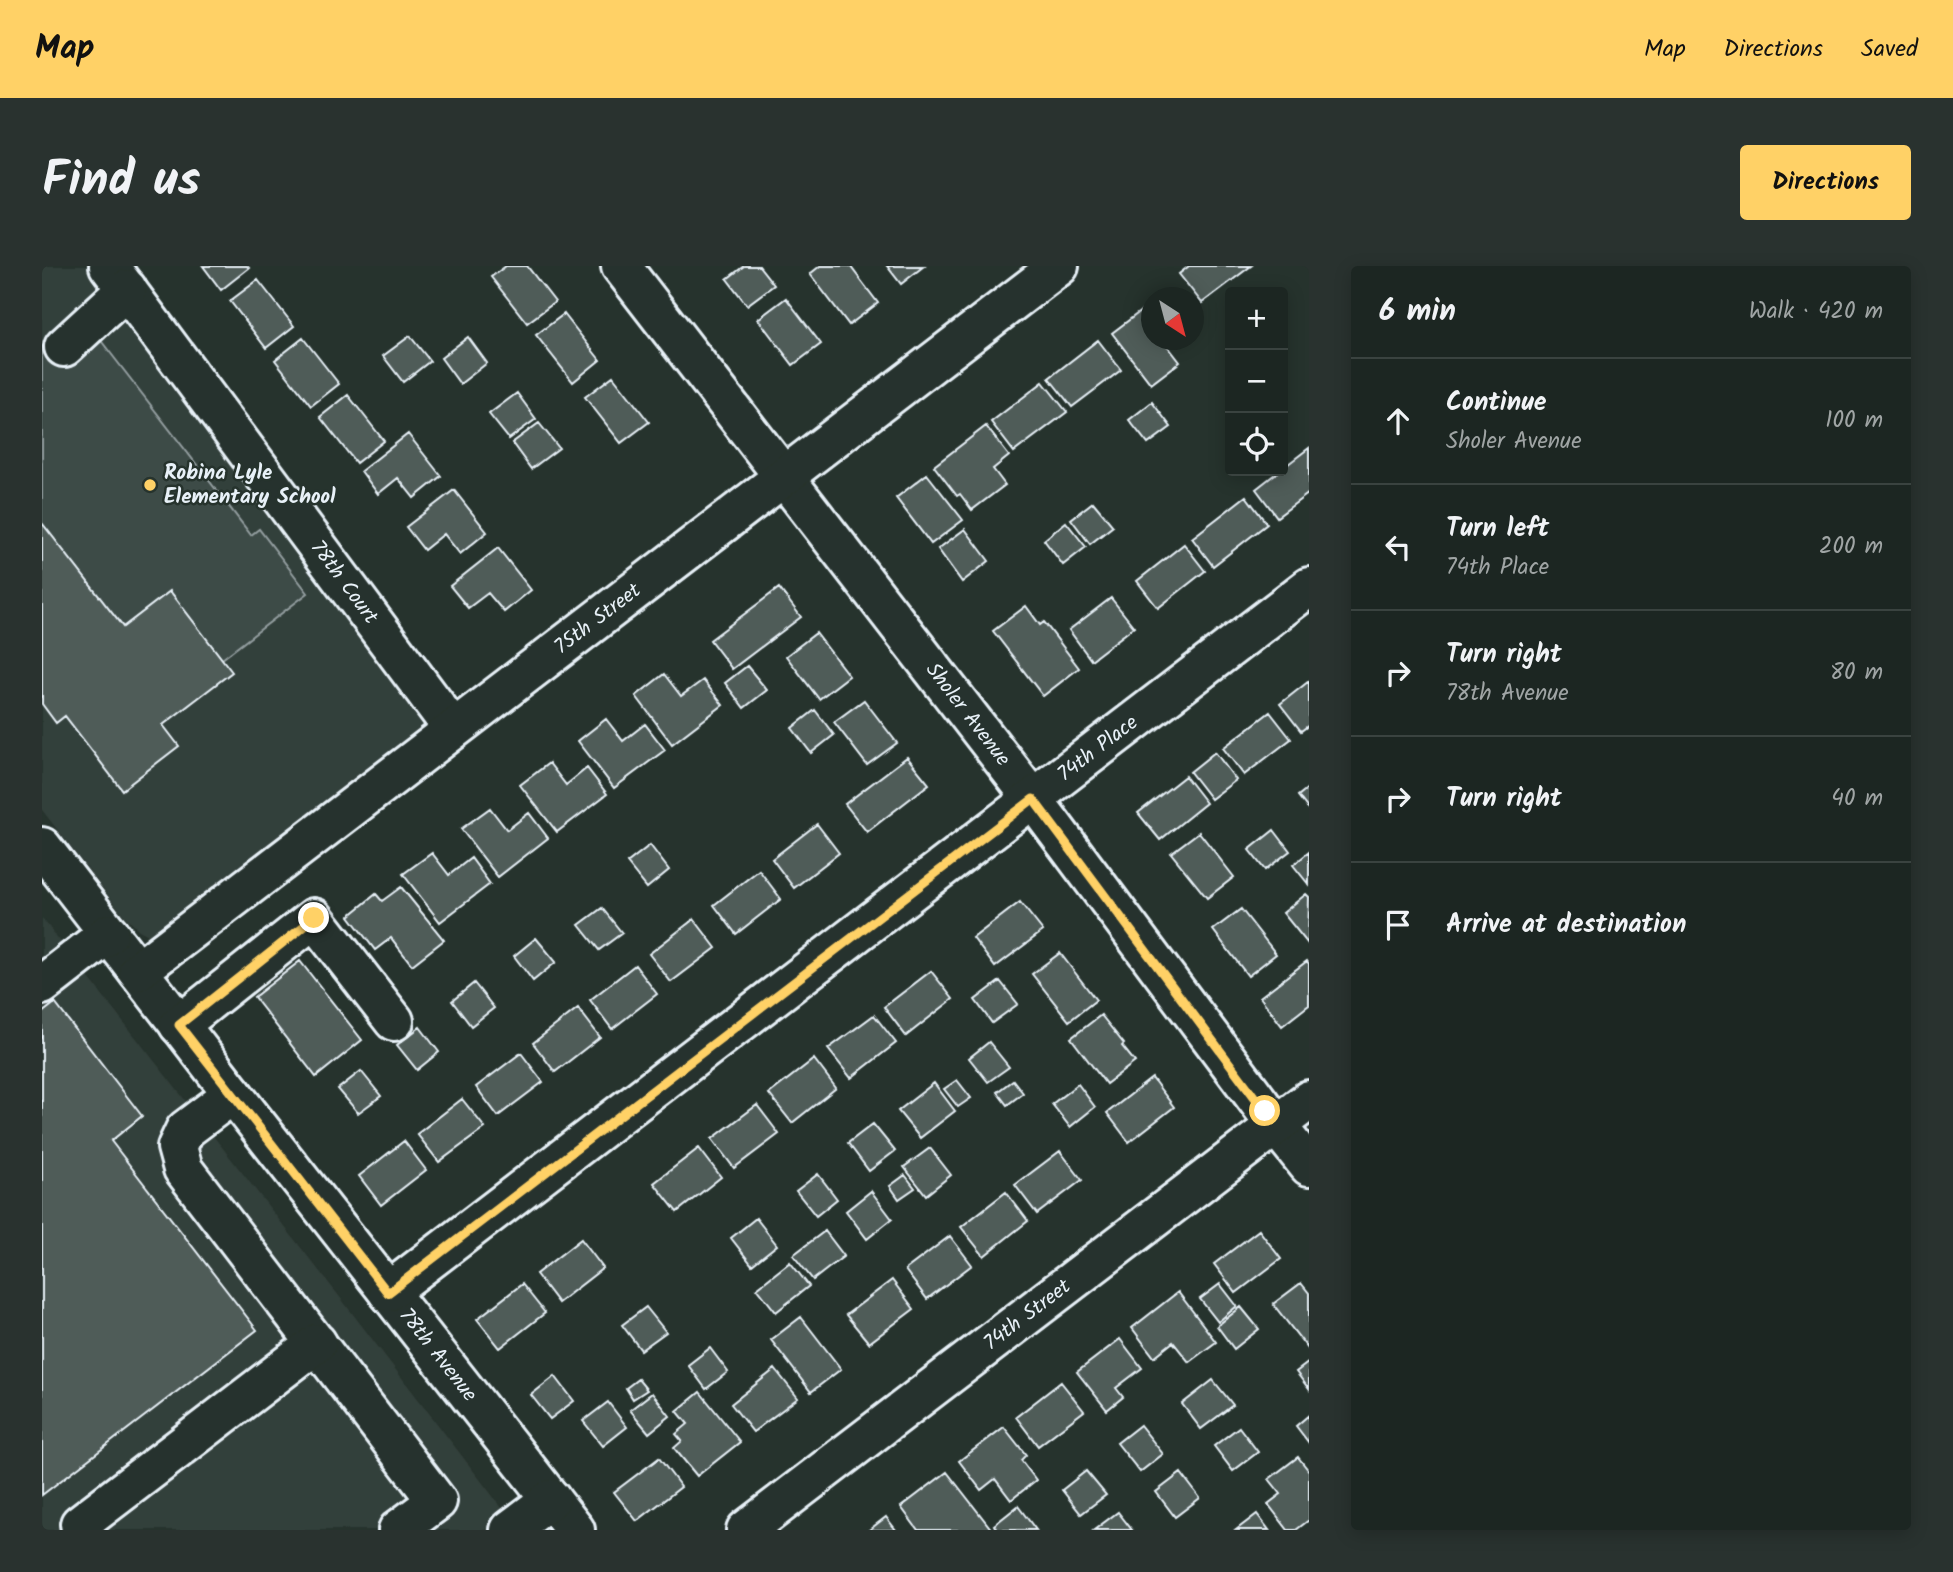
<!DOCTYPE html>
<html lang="en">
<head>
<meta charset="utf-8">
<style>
  body { margin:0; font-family:Kalam,sans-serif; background:#29322f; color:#f1f3f6 }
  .controls { position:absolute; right:21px; top:21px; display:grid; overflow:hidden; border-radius:7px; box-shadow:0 4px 18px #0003 }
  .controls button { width:63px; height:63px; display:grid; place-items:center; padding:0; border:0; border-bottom:2px solid #3a4340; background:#1c2622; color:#f1f3f6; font:35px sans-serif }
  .compass { position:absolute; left:1099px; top:21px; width:63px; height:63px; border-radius:50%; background:#1c2622; box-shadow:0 4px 18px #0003; rotate:144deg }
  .stop { position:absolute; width:21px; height:21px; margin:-16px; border:5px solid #ffd166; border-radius:50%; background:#fff }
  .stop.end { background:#ffd166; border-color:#fff; box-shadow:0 2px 7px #0008 }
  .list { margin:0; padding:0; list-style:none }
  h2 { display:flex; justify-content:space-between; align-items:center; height:91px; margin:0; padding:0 28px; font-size:30px }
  h2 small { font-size:23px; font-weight:400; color:#a0a5a5 }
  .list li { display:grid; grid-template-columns:46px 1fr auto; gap:21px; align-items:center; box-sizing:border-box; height:126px; padding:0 28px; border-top:2px solid #3a4340 }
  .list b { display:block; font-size:26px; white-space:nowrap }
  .list p { margin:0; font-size:23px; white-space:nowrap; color:#a0a5a5 }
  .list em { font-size:23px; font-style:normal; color:#a0a5a5 }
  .icon { flex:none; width:38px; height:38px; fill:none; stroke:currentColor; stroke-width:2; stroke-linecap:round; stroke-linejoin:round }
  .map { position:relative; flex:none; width:1267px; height:1264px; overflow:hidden; border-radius:7px }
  header { display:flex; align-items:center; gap:42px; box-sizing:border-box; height:98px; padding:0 35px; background:#ffd166; color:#111 }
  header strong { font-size:33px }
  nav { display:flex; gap:38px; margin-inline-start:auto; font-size:24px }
  .intro { display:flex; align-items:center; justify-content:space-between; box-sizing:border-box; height:168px; padding:0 42px }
  h1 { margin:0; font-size:49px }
  .button { padding:18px 32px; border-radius:7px; background:#ffd166; color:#111; font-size:24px; font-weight:700 }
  main { display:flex; gap:42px; padding:0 42px }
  aside { flex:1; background:#1c2622; border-radius:7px; box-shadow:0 4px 18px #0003 }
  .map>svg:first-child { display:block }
  .built { fill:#333f3a }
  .green { fill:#3e4b47; stroke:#939ea0; stroke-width:2 }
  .building { fill:#505c59; stroke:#e8f1f8; stroke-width:2 }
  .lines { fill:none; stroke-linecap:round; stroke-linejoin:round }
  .minor-casing { stroke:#e8f1f8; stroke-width:44 }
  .minor { stroke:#26332d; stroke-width:38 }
  .route { stroke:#ffd166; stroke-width:9 }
  .poi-dot { fill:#ffd166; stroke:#26332d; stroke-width:2.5 }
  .labels { text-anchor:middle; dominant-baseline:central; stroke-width:5; stroke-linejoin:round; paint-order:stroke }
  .poi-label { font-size:21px; font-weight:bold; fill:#e8f1f8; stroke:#26332d; text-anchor:start }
  .street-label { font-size:21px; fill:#e8f1f8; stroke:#26332d }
</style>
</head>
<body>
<header>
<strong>Map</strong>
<nav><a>Map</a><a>Directions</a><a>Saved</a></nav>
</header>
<div class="intro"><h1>Find us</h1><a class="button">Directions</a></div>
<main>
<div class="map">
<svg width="1267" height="1264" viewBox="0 0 1267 1264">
  <rect width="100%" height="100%" fill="#26332d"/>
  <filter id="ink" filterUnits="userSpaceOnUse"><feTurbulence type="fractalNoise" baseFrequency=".0143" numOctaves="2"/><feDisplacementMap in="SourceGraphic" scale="14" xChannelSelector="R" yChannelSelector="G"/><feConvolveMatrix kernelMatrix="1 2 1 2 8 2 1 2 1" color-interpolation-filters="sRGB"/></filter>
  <g filter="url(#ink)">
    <path class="built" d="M0 0H48L384 438 389 455 383 468 110 671 97 664 82 650 0 544Z
      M0 652 297 1030 477 1264H0Z"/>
    <path class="green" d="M40 50 209 269 217 263 266 327 180 393 128 326 81 361 0 257V80Z"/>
    <path class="building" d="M161 0H205L207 2 179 24Z
      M464 0H485L513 36 485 57 449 11Z
      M702 0H717L732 19 705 39 685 13Z
      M778 0H808L836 37 807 59 768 8Z
      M845 0H882L859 18Z
      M1147 0H1209L1160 37 1137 8Z
      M216 14 252 60 224 82 188 35Z
      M744 32 779 78 751 99 716 53Z
      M1099 45 1110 59V74H1121L1138 96 1109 118 1070 67Z
      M522 48 558 94 531 116 494 69Z
      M368 70 388 95 361 116 341 90Z
      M426 71 445 97 418 118 399 92Z
      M261 72 297 118 269 140 233 94Z
      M1056 74 1079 104 1030 141 1007 112Z
      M571 110 607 156 579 177 543 131Z
      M1001 116 1025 146 972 186 949 156Z
      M475 127 494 153 467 173 447 148Z
      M306 129 342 175 314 197 278 151Z
      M1110 136 1129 161 1106 178 1087 154Z
      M497 157 517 182 489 203 470 177Z
      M944 160 967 190 951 203 963 219 930 244 918 228 915 230 892 200Z
      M366 168 399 210 372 232 356 212 336 228 319 205Z
      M1267 182V227L1235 251 1214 223 1237 205H1241V202Z
      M885 208 921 254 889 278 854 232Z
      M412 224 445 266 418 288 402 268 382 284 364 261Z
      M1204 230 1225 258 1171 300 1150 272Z
      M1051 236 1071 260 1048 278 1029 253Z
      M1024 256 1044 281 1021 299 1002 274Z
      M0 257 81 361 128 325 190 406 121 459 137 480 80 524 23 450 14 457 0 438Z
      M923 263 947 295 920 316 896 283Z
      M1142 278 1163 305 1116 342 1095 315Z
      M456 282 489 324 462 346 446 327 426 342 408 320Z
      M737 322 759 351 690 403 668 374Z
      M1069 332 1092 361 1049 394 1027 364Z
      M984 340 998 359 1002 356 1037 402 1001 430 951 365Z
      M774 367 807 410 777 433 744 390Z
      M705 400 725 424 702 442 683 417Z
      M622 408 639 430 661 414 681 439 630 478 594 430Z
      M1267 415V459L1259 465 1238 438Z
      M822 434 855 477 825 499 792 456Z
      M773 444 792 469 769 487 750 462Z
      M1228 446 1249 473 1202 509 1181 482Z
      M564 453 581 475 603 458 623 484 572 522 536 475Z
      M1173 486 1194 514 1169 533 1148 506Z
      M865 491 887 518 825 566 803 538Z
      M507 497 524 519 545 502 565 528 515 566 478 519Z
      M1143 510 1164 537 1118 574 1096 547Z
      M1267 521V544L1256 530Z
      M448 542 465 564 487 547 506 572 456 611 419 563Z
      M775 558 797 587 752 622 730 593Z
      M1232 564 1248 585 1223 604 1207 584Z
      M1157 566 1192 611 1165 632 1129 587Z
      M608 579 627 604 605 622 585 597Z
      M1267 586V619L1251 599Z
      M390 587 407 609 429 592 448 618 398 656 361 608Z
      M717 604 739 633 694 668 672 639Z
      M359 621 402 674 370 699 349 672 333 684 307 650 334 628 340 635Z
      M1264 628 1267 631 1266 678 1241 647Z
      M978 636 1001 665 953 701 931 672Z
      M560 642 580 667 557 684 537 659Z
      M1199 643 1234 688 1206 710 1171 664Z
      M652 653 674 682 629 716 607 688Z
      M494 672 514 696 491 715 472 690Z
      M1018 687 1054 734 1027 755 990 708Z
      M258 695 320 774 274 811 212 731Z
      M1265 695 1267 698V739L1240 760 1218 731Z
      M593 699 615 728 570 763 548 734Z
      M889 705 911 733 864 770 842 741Z
      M958 715 976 738 950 757 933 734Z
      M432 717 452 742 429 760 410 735Z
      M13 737 100 850 69 875 215 1064 0 1229V747Z
      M536 742 558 771 513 806 491 777Z
      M832 749 854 777 809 812 786 783Z
      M1059 749 1082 778 1080 780 1093 796 1064 818 1029 772Z
      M378 761 397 786 375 804 355 779Z
      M947 776 967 801 946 816 927 792Z
      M479 787 501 816 456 850 434 821Z
      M772 793 794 822 750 857 727 828Z
      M319 805 339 830 316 847 296 823Z
      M1110 812 1132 841 1087 876 1065 847Z
      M915 814 929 832 916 841 902 823Z
      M971 814 981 827 965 839 955 826Z
      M892 817 913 845 878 872 856 845Z
      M1036 818 1053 841 1028 861 1010 838Z
      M420 833 443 862 397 896 375 868Z
      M715 839 737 868 692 902 670 873Z
      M831 858 853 885 827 905 806 877Z
      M362 875 384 904 339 939 317 910Z
      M657 882 679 911 635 946 612 917Z
      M888 882 909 909 884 929 862 901Z
      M1018 885 1040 914 995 948 973 919Z
      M776 908 795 933 774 950 754 925Z
      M863 909 873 922 857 933 848 920Z
      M829 925 850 953 825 973 804 945Z
      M964 926 986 955 942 990 919 961Z
      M714 952 735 979 710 999 689 972Z
      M1217 964 1239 993 1194 1027 1172 998Z
      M783 965 802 990 771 1014 751 989Z
      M908 970 930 999 885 1033 863 1004Z
      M539 973 561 1002 516 1037 494 1008Z
      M748 996 767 1020 734 1046 715 1022Z
      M850 1014 872 1043 827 1077 804 1049Z
      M1259 1017 1267 1027V1084L1231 1038Z
      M480 1018 503 1047 458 1082 435 1053Z
      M1178 1018 1195 1040 1176 1056 1158 1033Z
      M1136 1026 1174 1076 1147 1096 1131 1076 1112 1091 1090 1062Z
      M604 1041 624 1066 599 1084 580 1059Z
      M1199 1041 1217 1063 1192 1083 1175 1060Z
      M759 1051 799 1103 769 1126 729 1074Z
      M1078 1073 1100 1102 1074 1122 1081 1131 1065 1144 1035 1106Z
      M668 1082 686 1106 664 1123 646 1099Z
      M1267 1096V1123L1254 1106Z
      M733 1103 756 1132 711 1166 689 1138Z
      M513 1110 532 1135 508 1153 489 1129Z
      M596 1113 605 1124 591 1133 584 1122Z
      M1171 1114 1191 1139 1159 1163 1140 1138Z
      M1019 1116 1042 1145 996 1180 974 1151Z
      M658 1126 698 1176 655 1210 632 1182 640 1175 634 1168 646 1158 635 1145Z
      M610 1127 628 1150 607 1167 588 1144Z
      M566 1136 585 1161 561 1180 541 1155Z
      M1267 1149V1177L1254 1160Z
      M1098 1159 1121 1188 1098 1206 1075 1177Z
      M962 1161 984 1189 979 1194 994 1214 969 1234 953 1213 939 1224 917 1195Z
      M1197 1161 1216 1186 1191 1205 1172 1180Z
      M1256 1191 1267 1205V1254L1254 1264H1246L1226 1238 1239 1228 1227 1213Z
      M617 1192 639 1221 595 1255 572 1226Z
      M1044 1205 1064 1229 1039 1248 1020 1224Z
      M905 1206 950 1264H876L859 1241Z
      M1139 1207 1158 1232 1133 1251 1114 1226Z
      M976 1240 994 1264H955L952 1259Z
      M1076 1246 1090 1264H1052Z
      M1215 1248 1227 1264H1194Z
      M844 1251 854 1264H827Z"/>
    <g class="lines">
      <defs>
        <g id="minor">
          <path id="s1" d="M67 0 411 463"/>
          <path id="s2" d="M579 0 991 533 1234 859 1267 900"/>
          <path d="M22 81 85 23"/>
          <path id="s3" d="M0 581 191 828 533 1264"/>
          <path id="s4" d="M96 705 1017 0"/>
          <path d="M0 719 67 667"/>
          <path d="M137 759 272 652 352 755"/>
          <path d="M191 828 143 864 135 881 141 903 395 1235 356 1264"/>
          <path id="s5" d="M346 1026 1267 321"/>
          <path d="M42 1264 38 1258 275 1077"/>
          <path d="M468 1264 509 1233"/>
          <path id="s6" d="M704 1264 1267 834"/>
        </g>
      </defs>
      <use href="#minor" class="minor-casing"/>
      <use href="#minor" class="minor"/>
    </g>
  </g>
  <g class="lines" filter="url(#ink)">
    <path class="route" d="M272 652 137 759 346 1027 991 533 1223 845"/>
  </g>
  <circle class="poi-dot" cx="108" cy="219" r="7"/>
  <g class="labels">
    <g class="poi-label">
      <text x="122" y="207">Robina Lyle<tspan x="122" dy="24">Elementary School</tspan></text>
    </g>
    <g class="street-label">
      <text stroke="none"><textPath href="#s1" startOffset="394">78th Court</textPath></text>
      <text stroke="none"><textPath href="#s4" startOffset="579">75th Street</textPath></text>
      <text stroke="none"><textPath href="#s2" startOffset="567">Sholer Avenue</textPath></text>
      <text stroke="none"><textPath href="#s5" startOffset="894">74th Place</textPath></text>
      <text stroke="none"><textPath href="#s6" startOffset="354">74th Street</textPath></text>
      <text stroke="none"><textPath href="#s3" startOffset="644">78th Avenue</textPath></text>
    </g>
  </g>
</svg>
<div class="controls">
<button>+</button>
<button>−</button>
<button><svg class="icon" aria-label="locate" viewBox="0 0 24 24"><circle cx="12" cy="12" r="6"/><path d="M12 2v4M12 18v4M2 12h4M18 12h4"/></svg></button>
</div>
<svg class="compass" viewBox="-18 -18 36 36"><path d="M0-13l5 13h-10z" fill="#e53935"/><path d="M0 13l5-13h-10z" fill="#a0a5a5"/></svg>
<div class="stop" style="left:1223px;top:845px"></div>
<div class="stop end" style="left:272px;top:652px"></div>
</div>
<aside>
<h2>6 min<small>Walk · 420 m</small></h2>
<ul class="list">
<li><svg class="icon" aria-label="ahead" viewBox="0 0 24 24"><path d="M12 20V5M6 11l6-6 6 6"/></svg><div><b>Continue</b><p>Sholer Avenue</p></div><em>100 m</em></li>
<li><svg class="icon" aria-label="left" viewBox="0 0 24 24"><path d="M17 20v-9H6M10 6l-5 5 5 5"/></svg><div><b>Turn left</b><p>74th Place</p></div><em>200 m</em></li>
<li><svg class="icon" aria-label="right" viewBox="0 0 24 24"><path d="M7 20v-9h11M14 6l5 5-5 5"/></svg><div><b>Turn right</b><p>78th Avenue</p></div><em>80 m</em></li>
<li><svg class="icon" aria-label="right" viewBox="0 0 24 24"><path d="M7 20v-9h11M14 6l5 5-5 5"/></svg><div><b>Turn right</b></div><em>40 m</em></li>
<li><svg class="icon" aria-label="arrive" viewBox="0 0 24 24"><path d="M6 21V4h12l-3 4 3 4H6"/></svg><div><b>Arrive at destination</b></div></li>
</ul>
</aside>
</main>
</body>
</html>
